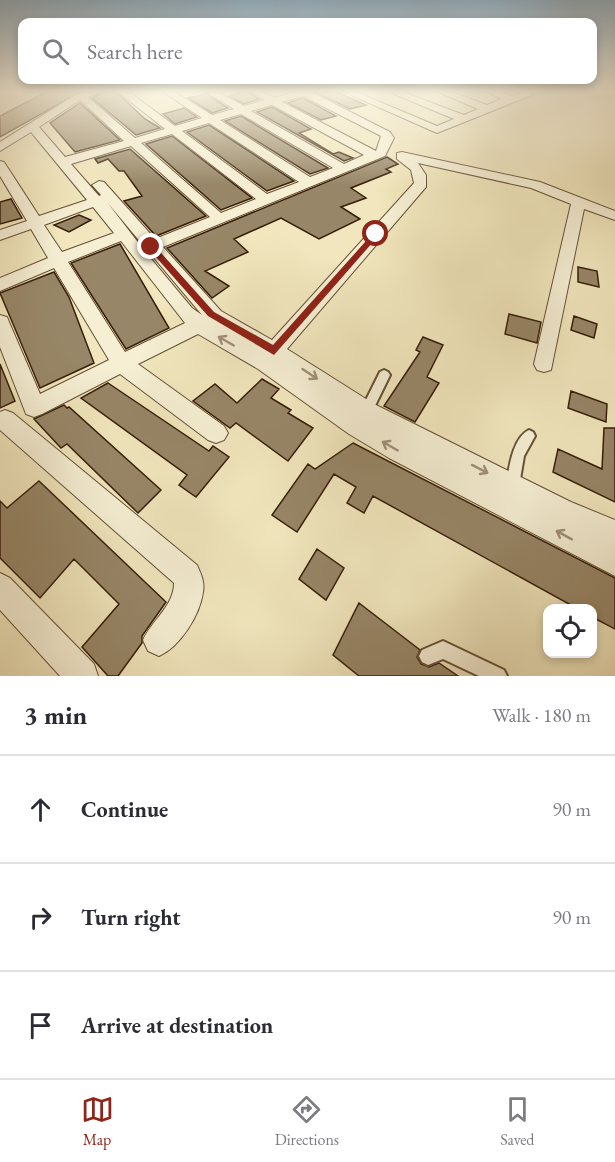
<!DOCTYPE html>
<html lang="en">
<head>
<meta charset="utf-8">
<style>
  body { margin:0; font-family:"EB Garamond",serif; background:#f2f2f3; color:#2b2b33 }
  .controls { position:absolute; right:18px; bottom:18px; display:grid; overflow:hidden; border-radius:12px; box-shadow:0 3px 9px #0003 }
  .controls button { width:54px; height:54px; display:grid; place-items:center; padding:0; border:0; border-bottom:2px solid #e1e1e2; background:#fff; color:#2b2b33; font:30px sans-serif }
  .stop { position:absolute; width:18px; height:18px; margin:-14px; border:4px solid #8f2418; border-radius:50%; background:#fff }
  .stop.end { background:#8f2418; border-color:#fff; box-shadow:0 2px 6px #0008 }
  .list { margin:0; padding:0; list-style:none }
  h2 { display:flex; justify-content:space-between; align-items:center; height:78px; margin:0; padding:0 24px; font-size:26px }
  h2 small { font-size:20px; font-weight:400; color:#7c7c81 }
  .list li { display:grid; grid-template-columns:39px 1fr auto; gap:18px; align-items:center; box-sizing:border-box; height:108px; padding:0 24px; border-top:2px solid #e1e1e2 }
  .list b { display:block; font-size:22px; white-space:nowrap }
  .list em { font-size:20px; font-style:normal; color:#7c7c81 }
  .icon { flex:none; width:33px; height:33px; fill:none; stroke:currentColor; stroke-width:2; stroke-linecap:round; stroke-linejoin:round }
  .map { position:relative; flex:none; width:615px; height:676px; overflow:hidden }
  .search { position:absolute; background:#fff; box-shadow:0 3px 9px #0003; left:18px; right:18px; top:18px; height:66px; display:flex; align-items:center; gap:15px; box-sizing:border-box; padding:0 21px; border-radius:12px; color:#7c7c81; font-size:22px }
  .sheet { height:402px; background:#fff }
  nav { display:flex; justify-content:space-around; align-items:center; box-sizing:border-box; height:84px; border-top:2px solid #e1e1e2; background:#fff; font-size:16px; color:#7c7c81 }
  nav a { display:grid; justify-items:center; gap:3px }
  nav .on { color:#8f2418 }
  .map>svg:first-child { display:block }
  .building { fill:#978667; stroke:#361e09; stroke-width:1.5 }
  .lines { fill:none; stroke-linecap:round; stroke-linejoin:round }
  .service-casing { stroke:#655036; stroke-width:4 }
  .minor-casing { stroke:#655036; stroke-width:2 }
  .service { fill:#f6efd4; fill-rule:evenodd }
  .minor { fill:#f6efd4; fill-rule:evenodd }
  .oneway { stroke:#a09179 }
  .route { fill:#8f2418 }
</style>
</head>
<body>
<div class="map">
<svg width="615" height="676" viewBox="0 0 615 676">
  <rect width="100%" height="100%" fill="#f1e6bd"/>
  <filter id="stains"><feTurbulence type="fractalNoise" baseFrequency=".00333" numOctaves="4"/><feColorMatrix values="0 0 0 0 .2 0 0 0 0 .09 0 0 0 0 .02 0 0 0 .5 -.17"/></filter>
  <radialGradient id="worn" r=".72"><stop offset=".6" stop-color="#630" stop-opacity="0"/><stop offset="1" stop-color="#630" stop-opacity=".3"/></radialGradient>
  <path class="building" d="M48 91H82L0 137V116Z
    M104 91H115L145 119 160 128 136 135 92 98Z
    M246 91 259 99 244 104 229 96Z
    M313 91H334L366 105 350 109Z
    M206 94 208 95 228 108 212 113 188 98Z
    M303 98 336 116 321 120 288 103Z
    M80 103 120 140 75 152 50 123Z
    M272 107 311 129 299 133 333 154 339 152 353 158 344 161 257 112Z
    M184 108 197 117 175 124 163 114Z
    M241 116 328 168 310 174 225 121Z
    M209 125 294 181 267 191 187 132Z
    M172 136 252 198 221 210 146 144Z
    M130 149 206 216 156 236 124 201 142 196 124 171H119L108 159 98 163 95 159Z
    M387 157 398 164 386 169 391 172 351 188 366 198 341 207 360 219 319 239 281 218 234 239 248 252 205 271 229 286 212 298 167 248Z
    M11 199 22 218 0 224V202Z
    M79 215 91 220 69 232 54 225Z
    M120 244 169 328 126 349 71 263Z
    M578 267 597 271 599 287 578 282Z
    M54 272 69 297 94 363 40 388 0 293Z
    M509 314 541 322 537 343 505 334Z
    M574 316 597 324 594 338 571 330Z
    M423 337 443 345 427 377 439 383 415 422 384 406 420 352 416 350Z
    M0 364 15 401 0 408Z
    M262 379 279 389 271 398 291 410 288 413 313 428 288 461 236 423 230 428 193 401 215 384 237 403Z
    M108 383 209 451 213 446 229 457 196 497 179 485 187 475 81 398Z
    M571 391 607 404 606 422 568 408Z
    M64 405 67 408 69 407 161 490 138 513 67 444 61 448 34 419Z
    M604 428H615V502L553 472 558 449 602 469Z
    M353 443 615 578V629L592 617V609H578L373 496 364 513 347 503 356 487 334 474 297 532 272 515 308 464 315 469Z
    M39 481 166 602 142 636V643L118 676H108L82 647 119 604 74 559 40 598 0 558V501L7 508Z
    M317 549 344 568 326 600 299 579Z
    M359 603 420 650 417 657 421 664 429 667 439 663 458 676H359L333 655Z"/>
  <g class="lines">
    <defs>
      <path id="service" d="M384 370 388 372 390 375 369 418 365 419 361 418 359 414 380 372Z
        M529 430 533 432 535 436 524 456 518 491 513 493 508 491 506 486C509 470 512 438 529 430Z
        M443 641 504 670 507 676H479L443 659 428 665 422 662 419 656 422 650Z"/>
      <path id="minor" d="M88 91H102L88 97 135 138 165 129 117 91H128L175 126 202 118 162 91H173L212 115 234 109 205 91H216L244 106 265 100 250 91H261L275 98 296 91H309L390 132 394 138 385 156 163 247 221 311 272 340 414 183 411 170 397 159V153L402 152 540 182 615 211V220L584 209 551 370 544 372 537 370 534 364 571 204 531 188 418 163 426 175V187L287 349 374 404 571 502 615 520V576L389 458 349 434 258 369 198 334 138 364 224 426 228 433 224 440 216 443 208 440 120 374 42 414 34 417 26 414 0 347V315L7 317 9 322 40 394 109 360 54 268 0 291V278L48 258 31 229 0 240V230L27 221 0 176V161L4 162 39 216 87 200 31 132 0 151V142L75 95ZM303 96 381 136 376 151 282 102ZM80 100 124 141 65 157 39 127ZM272 105 364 155 344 164 251 111ZM241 114 333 168 310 177 220 120ZM209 123 299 182 267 194 182 131ZM172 134 256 199 221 213 141 143ZM131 146 210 217 155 239 104 182 99 181 92 185 101 195 99 196 71 164ZM107 202 142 244 140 245ZM93 207 114 233 62 252 44 225ZM121 241 185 323 125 352 68 262ZM150 253 202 315 192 308 147 254Z
        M342 91H354L437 126 454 119 387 91H400L464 115 478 109 436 91H449L487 105 501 99 486 91H498L512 96 529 91H542L437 133Z
        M5 410 13 413 197 565C201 574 205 582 203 592 200 615 180 647 159 656L148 651 143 640C152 620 174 606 174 583L0 430V412Z
        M0 573 10 578 94 664 98 676H60L0 610Z"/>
    </defs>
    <use href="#service" class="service-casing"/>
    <use href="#minor" class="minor-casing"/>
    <use href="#service" class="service"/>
    <use href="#minor" class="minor"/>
  </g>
  <defs><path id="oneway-shaft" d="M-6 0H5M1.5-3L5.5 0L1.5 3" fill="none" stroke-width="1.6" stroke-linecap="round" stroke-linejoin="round" transform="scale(1.5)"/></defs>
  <g class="oneway">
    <use href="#oneway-shaft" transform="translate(226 341) rotate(-150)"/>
    <use href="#oneway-shaft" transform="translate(310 374) rotate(34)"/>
    <use href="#oneway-shaft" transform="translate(390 446) rotate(-150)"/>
    <use href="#oneway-shaft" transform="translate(480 469) rotate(27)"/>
    <use href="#oneway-shaft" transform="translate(564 535) rotate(-151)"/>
  </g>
  <linearGradient id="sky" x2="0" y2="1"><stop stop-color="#92adbe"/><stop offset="0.49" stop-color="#f9f4e1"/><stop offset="1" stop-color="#f9f4e1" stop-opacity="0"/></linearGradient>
  <rect width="615" height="185" fill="url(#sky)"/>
  <path class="route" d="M374 232 380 234 274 355 208 316 147 247 154 245 214 312 273 345Z"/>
  <rect width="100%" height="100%" filter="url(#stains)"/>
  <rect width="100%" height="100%" fill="url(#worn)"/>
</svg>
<div class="controls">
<button><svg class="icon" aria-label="locate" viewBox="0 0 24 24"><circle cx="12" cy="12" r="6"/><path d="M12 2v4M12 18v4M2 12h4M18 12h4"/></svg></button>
</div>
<div class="stop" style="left:376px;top:234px"></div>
<div class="stop end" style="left:151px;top:247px"></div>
<div class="search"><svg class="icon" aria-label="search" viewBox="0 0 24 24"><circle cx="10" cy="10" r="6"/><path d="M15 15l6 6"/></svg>Search here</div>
</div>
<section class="sheet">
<h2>3 min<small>Walk · 180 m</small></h2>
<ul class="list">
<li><svg class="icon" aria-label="ahead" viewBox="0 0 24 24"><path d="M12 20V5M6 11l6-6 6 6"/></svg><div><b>Continue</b></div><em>90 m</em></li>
<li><svg class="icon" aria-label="right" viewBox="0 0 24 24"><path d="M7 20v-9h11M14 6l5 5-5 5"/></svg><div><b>Turn right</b></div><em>90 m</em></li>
<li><svg class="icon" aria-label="arrive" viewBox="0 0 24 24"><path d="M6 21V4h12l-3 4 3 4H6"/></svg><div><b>Arrive at destination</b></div></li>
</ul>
</section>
<nav>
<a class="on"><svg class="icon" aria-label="map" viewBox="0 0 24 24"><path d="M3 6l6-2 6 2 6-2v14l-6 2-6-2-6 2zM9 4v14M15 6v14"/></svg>Map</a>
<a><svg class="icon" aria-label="directions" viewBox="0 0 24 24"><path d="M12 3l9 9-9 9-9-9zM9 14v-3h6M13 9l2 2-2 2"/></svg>Directions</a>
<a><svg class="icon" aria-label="saved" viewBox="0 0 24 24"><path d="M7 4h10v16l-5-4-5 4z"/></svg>Saved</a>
</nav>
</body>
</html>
